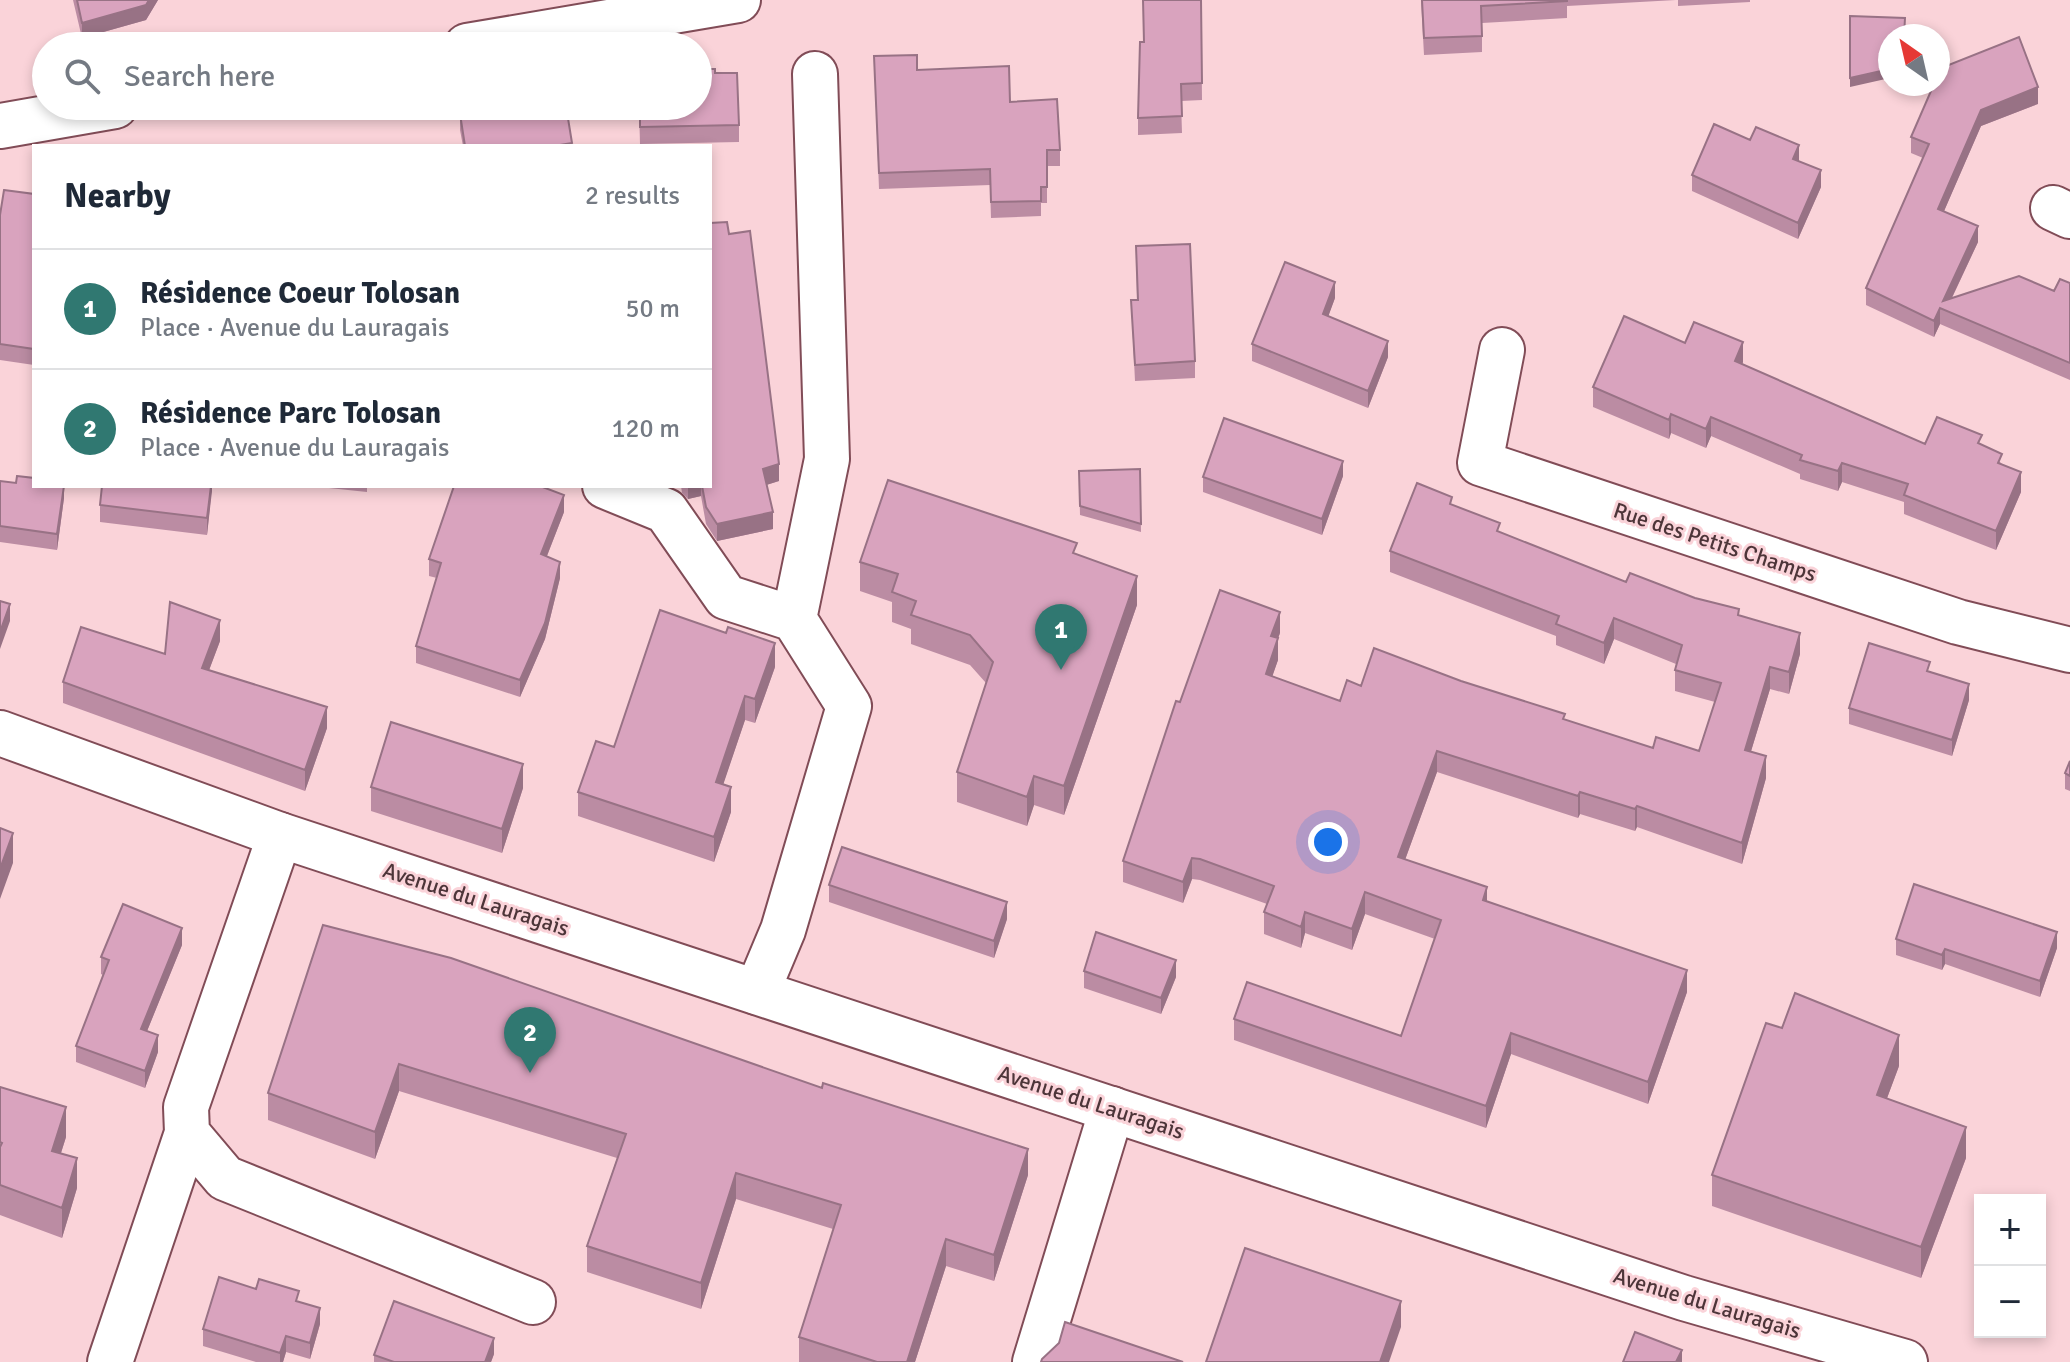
<!DOCTYPE html>
<html lang="en">
<head>
<meta charset="utf-8">
<style>
  body { margin:0; font-family:Signika,sans-serif; background:#f2f2f3; color:#1f2937 }
  .controls { position:absolute; right:24px; bottom:24px; display:grid; overflow:hidden; border-radius:0px; box-shadow:0 4px 12px #0003 }
  .controls button { width:72px; height:72px; display:grid; place-items:center; padding:0; border:0; border-bottom:2px solid #e0e1e3; background:#fff; color:#1f2937; font:40px sans-serif }
  .compass { position:absolute; left:1878px; top:24px; width:72px; height:72px; border-radius:50%; background:#fff; box-shadow:0 4px 12px #0003; rotate:326deg }
  .you { position:absolute; left:1328px; top:842px; width:28px; height:28px; margin:-20px; border:6px solid #fff; border-radius:50%; background:#1a73e8; box-shadow:0 0 0 12px #1a73e833 }
  .badge { display:grid; place-items:center; width:52px; height:52px; border-radius:50%; background:#307871; color:#fff; font-size:26px; font-weight:700 }
  .pin { position:absolute; translate:-50% -66px; filter:drop-shadow(0 2px 4px #0008) }
  .pin::after { content:''; position:absolute; top:42px; width:28px; height:24px; background:inherit; clip-path:polygon(0 0,100% 0,50% 100%) }
  .list { margin:0; padding:0; list-style:none }
  h2 { display:flex; justify-content:space-between; align-items:center; height:104px; margin:0; padding:0 32px; font-size:34px }
  h2 small { font-size:26px; font-weight:400; color:#747a83 }
  .list li { display:grid; grid-template-columns:52px 1fr auto; gap:24px; align-items:center; box-sizing:border-box; height:120px; padding:0 32px; border-top:2px solid #e0e1e3 }
  .list b { display:block; font-size:30px; white-space:nowrap }
  .list p { margin:0; font-size:26px; white-space:nowrap; color:#747a83 }
  .list em { font-size:26px; font-style:normal; color:#747a83 }
  .icon { flex:none; width:44px; height:44px; fill:none; stroke:currentColor; stroke-width:2; stroke-linecap:round; stroke-linejoin:round }
  .map { position:relative; flex:none; width:2070px; height:1362px; overflow:hidden }
  .search { position:absolute; background:#fff; box-shadow:0 4px 12px #0003; left:32px; top:32px; width:680px; height:88px; display:flex; align-items:center; gap:20px; box-sizing:border-box; padding:0 28px; border-radius:44px; color:#747a83; font-size:30px }
  .panel { position:absolute; background:#fff; box-shadow:0 4px 12px #0003; left:32px; top:144px; width:680px; height:344px; border-radius:0px }
  .map>svg:first-child { display:block }
  .lines { fill:none; stroke-linecap:round; stroke-linejoin:round }
  .minor-casing { stroke:#814c57; stroke-width:48 }
  .major-casing { stroke:#814c57; stroke-width:48 }
  .minor { stroke:#fff; stroke-width:44 }
  .major { stroke:#fff; stroke-width:44 }
  .wall { fill:#bb8ca3 }
  .shaded-wall { fill:#987285 }
  .building { fill:#d9a3be; stroke:#987285; stroke-width:2 }
  .labels { text-anchor:middle; dominant-baseline:central; stroke-width:6; stroke-linejoin:round; paint-order:stroke }
  .street-label { font-size:22px; fill:#4d3539; stroke:#fad3d9 }
</style>
</head>
<body>
<div class="map">
<svg width="2070" height="1362" viewBox="0 0 2070 1362">
  <rect width="100%" height="100%" fill="#fad3d9"/>
  <g class="lines">
    <defs>
      <path id="minor" d="M467 46 738 0
        M0 126 115 106
        M2053 208 2070 216
        M1502 350 1480 463 1958 622 2070 650
        M605 486 666 511 726 597 794 619
        M280 835 186 1107 187 1133 225 1178 533 1302
        M757 992 783 930 849 706 794 619 827 459 815 74
        M110 1362 187 1133
        M1035 1362 1112 1109"/>
      <path id="major" d="M0 733 280 835 1684 1298 1905 1362"/>
    </defs>
    <use href="#minor" class="minor-casing"/>
    <use href="#major" class="major-casing"/>
    <use href="#minor" class="minor"/>
    <use href="#major" class="major"/>
  </g>
  <path class="wall" d="M73 0H158L146 20 82 38Z
    M1201 0 1202 100 1181 101 1182 133 1138 135V118L1144 42Z
    M1421 0H1676L1567 6V18L1482 23V52L1424 55Z
    M1678 0H1750V2L1678 6Z
    M874 56 1010 102 1060 150V166H1047V203H1041V216L991 218 990 185 879 189Z
    M715 73 739 125V142L640 144 639 106Z
    M2038 104 1981 126 1944 211 1978 242 1952 298 2054 291 2070 283V380L1940 324 1934 337 1866 305V288L1923 158 1911 153V137Z
    M484 106 572 143V146H463L460 130V114L484 110Z
    M1750 140 1799 161 1821 187 1798 239 1692 191V175Z
    M34 194V365L0 360V215Z
    M1136 246 1195 361V378L1135 381 1131 300H1137Z
    M1335 298 1328 316 1388 357 1368 408 1252 361V344Z
    M1685 343 1743 362 1742 364 1925 444 1982 445 2002 464 2021 492 1996 550 1904 514V502L1842 482 1838 491 1800 479V474L1711 436 1706 448 1671 433 1669 439 1593 407V387Z
    M1140 469 1141 532 1080 515 1079 471Z
    M1343 476 1322 535 1203 492V477Z
    M0 481 64 498 57 550 0 542Z
    M779 481 766 485 773 529 717 541 706 524 701 496 688 499 682 493 681 486H710Z
    M212 486 207 535 100 522V505Z
    M310 486H367V492Z
    M1452 505 1500 532 1626 582 1739 616 1800 654 1789 694 1770 689 1751 751 1766 778 1742 864 1637 827 1635 831 1580 814 1578 818 1437 772 1405 860 1487 902 1687 992 1648 1104 1511 1054 1486 1128 1234 1040V1019L1401 1036 1435 939 1365 914 1352 950 1305 933 1301 948 1264 934V912L1267 904 1200 880 1192 879 1183 903 1123 882V861L1180 702 1280 633 1278 638V660L1272 676 1340 701 1361 686 1565 720 1653 748 1699 751 1715 702 1675 691V670L1676 664 1614 639 1604 664 1556 645V636L1390 572V551Z
    M564 512 547 556 560 578 545 639 520 697 416 663V646L437 578 429 576V559Z
    M1077 554 1137 605 1064 815 1034 805 1027 826 957 802V772L986 683 970 665 911 644V629L892 622V602L860 591V562Z
    M220 641 209 670 327 728 305 791 63 703V682L165 654Z
    M775 667 755 723 745 720 723 784 731 812 714 862 578 816V792L614 747Z
    M1969 700 1952 756 1849 724V708Z
    M2065 773 2070 776V791L2065 789Z
    M371 787 523 788 502 853 371 811Z
    M829 885 1007 919 994 958 829 902Z
    M323 925 1028 1175 994 1281 946 1266 915 1362H799V1337L833 1229 736 1199 701 1309 587 1272V1246L617 1158 399 1091 375 1159 268 1120V1093Z
    M1896 939 2057 948 2040 997 1945 964 1942 970 1896 955Z
    M182 945 147 1031 158 1052 145 1088 76 1062V1046L103 975 101 974V957Z
    M1084 971 1176 977 1161 1014 1084 988Z
    M1899 1066 1887 1098 1966 1158 1921 1278 1712 1206V1175Z
    M0 1087 66 1137 61 1153 77 1188 62 1238 0 1215Z
    M299 1302 320 1324 310 1359 286 1352 283 1362H256L203 1346V1329Z
    M494 1354 491 1362H374V1355Z"/>
  <path class="shaded-wall" d="M149 0H158L146 20 82 38V23Z
    M1890 69V78L1850 87V78Z
    M2038 87V104L1981 126 1938 225V209L1981 110Z
    M1799 145V162L1793 159Z
    M1821 170V187L1798 239V223Z
    M1978 226V242L1946 310 1943 301Z
    M1335 282V298L1323 331V314Z
    M1940 308V324L1934 337V321Z
    M1388 341V357L1368 408V391Z
    M1743 342V362L1735 380V361Z
    M1671 414V433L1669 439V420Z
    M1711 417V436L1706 448V429Z
    M1343 461V476L1322 535V519Z
    M1842 463V482L1838 491V471Z
    M779 464V481L763 486V469Z
    M2021 472V492L1996 550V531Z
    M64 486V498L57 550V534Z
    M211 486H212V491L207 535V518Z
    M688 486H701V496L688 499Z
    M564 495V512L541 571V554Z
    M773 512V529L717 541V524Z
    M560 562V578L545 639 520 697V680Z
    M1137 576V605L1064 815V786Z
    M10 604V621L0 649V632Z
    M1280 612V633L1271 657V636Z
    M1614 618V639L1604 664V643Z
    M220 620V641L202 689V668Z
    M1800 633V654L1789 694V672Z
    M1278 638V660L1266 695V674Z
    M775 643V667L755 723V699Z
    M1770 667V689L1745 771V750Z
    M1969 684V700L1952 756V740Z
    M745 696V720L716 806V782Z
    M327 707V728L305 791V770Z
    M1437 751V772L1398 879V857Z
    M1766 756V778L1742 864V843Z
    M523 764V788L502 853V829Z
    M1034 776V805L1027 826V797Z
    M731 787V812L714 862V837Z
    M1580 792V814L1578 818V796Z
    M1637 806V827L1635 831V809Z
    M13 833V863L0 899V869Z
    M1192 858V879L1183 903V882Z
    M1487 887V908L1483 900Z
    M1365 892V914L1352 950V929Z
    M1007 902V919L994 958V941Z
    M1305 912V933L1301 948V927Z
    M182 928V945L141 1046V1029Z
    M2057 932V948L2040 997V981Z
    M1945 949V964L1942 970V955Z
    M1176 960V977L1161 1014V998Z
    M1687 970V992L1648 1104V1082Z
    M1511 1033V1054L1486 1128V1106Z
    M158 1035V1052L145 1088V1071Z
    M1899 1035V1066L1877 1125V1095Z
    M399 1064V1091L375 1159V1132Z
    M66 1107V1137L52 1181V1151Z
    M1966 1127V1158L1921 1278V1247Z
    M1028 1149V1175L994 1281V1255Z
    M77 1158V1188L62 1238V1208Z
    M736 1173V1199L701 1309V1283Z
    M946 1239V1266L915 1362H907Z
    M1401 1301V1327L1389 1362H1380Z
    M320 1308V1324L310 1359V1343Z
    M286 1336V1352L283 1362H280V1353Z
    M494 1338V1354L491 1362H485Z
    M1682 1350V1362H1676Z"/>
  <path class="building" d="M77 0H149L146 5 82 23Z
    M1143 0H1201L1202 83 1181 84 1182 116 1138 118 1140 42H1144Z
    M1422 0H1567V1L1481 6 1482 36 1424 38Z
    M1850 16 1905 18 1904 36H1890V69L1850 78Z
    M2019 37 2038 87 1981 110 1938 209 1978 226 1943 301 2019 276 2054 291 2060 279 2070 283V363L1940 308 1934 321 1866 288 1929 144 1911 137 1934 84H1938V74L1941 68Z
    M917 55V70L1009 66 1010 102 1057 99 1060 150H1047V187H1041V201L991 202 990 169 879 173 874 56Z
    M698 69H715V73H737L739 125 640 127V106H698Z
    M484 106H566L572 143 554 146H465L460 114 485 110Z
    M1714 124 1750 140 1756 127 1799 145 1793 159 1821 170 1798 223 1692 175Z
    M4 190 34 194V349L0 344V215Z
    M727 222 729 234 750 231 779 464 763 469 773 512 717 524 706 507 702 486H710V223Z
    M1190 244 1195 361 1135 365 1131 300H1138L1136 246Z
    M1285 262 1335 282 1323 314 1388 341 1368 391 1252 344Z
    M1624 316 1685 343 1694 322 1743 342 1735 361 1925 444 1937 417 1982 435 1978 443 2002 454 1998 463 2021 472 1996 531 1904 495 1908 484 1842 463 1838 471 1800 460 1802 455 1711 417 1706 429 1671 414 1669 420 1593 387Z
    M1224 418 1343 461 1322 519 1203 477Z
    M1140 469 1141 524 1080 506 1079 471Z
    M17 476 34 478V486H64L57 534 0 526V481L16 483Z
    M888 480 1077 543 1073 553 1137 576 1064 786 1034 776 1027 797 957 772 993 662 970 635 911 615 916 601 892 592 898 574 860 562Z
    M1417 483 1452 497 1450 504 1500 523 1497 531 1626 582 1630 573 1695 598 1739 609 1738 615 1800 633 1789 672 1770 667 1745 750 1766 756 1742 843 1637 806 1635 809 1580 792 1578 796 1437 751 1398 857 1487 887 1483 900 1687 970 1648 1082 1511 1033 1486 1106 1234 1019 1247 982 1401 1036 1441 920 1365 892 1352 929 1305 912 1301 927 1264 912 1274 886 1200 859 1192 858 1183 882 1123 861 1176 701 1180 702 1220 590 1280 612 1271 636 1278 638 1266 674 1340 701 1347 680 1361 686 1374 648 1461 681 1565 714 1563 719 1653 748 1656 737 1699 751 1721 683 1675 670 1682 645 1614 618 1604 643 1556 624 1559 616 1390 551Z
    M102 486H211L207 518 100 505Z
    M454 486H540L564 495 541 554 560 562 545 623 520 680 416 646 441 563 429 559Z
    M0 601 10 604 0 632Z
    M170 602 220 620 202 668 327 707 305 770 63 682 81 627 165 654Z
    M660 610 726 633 728 627 775 643 755 699 745 696 716 782 731 787 714 837 578 792 596 741 614 747Z
    M1869 643 1930 662 1927 671 1969 684 1952 740 1849 708Z
    M391 722 523 764 502 829 371 787Z
    M2070 761V776L2065 773Z
    M0 828 13 833 0 869Z
    M842 847 1007 902 994 941 829 885Z
    M1914 884 2057 932 2040 981 1945 949 1942 955 1896 939Z
    M123 904 182 928 141 1029 158 1035 145 1071 76 1046 109 960 101 957Z
    M323 925 451 958 822 1088 823 1083 1028 1149 994 1255 946 1239 907 1362H877L799 1337 841 1205 736 1173 701 1283 587 1246 626 1134 399 1064 375 1132 268 1093Z
    M1096 932 1176 960 1161 998 1084 971Z
    M1795 993 1899 1035 1877 1095 1966 1127 1921 1247 1712 1175 1766 1023 1782 1028Z
    M0 1087 66 1107 52 1151 77 1158 62 1208 0 1185V1147L2 1143 0 1142Z
    M1245 1248 1401 1301 1380 1362H1206Z
    M219 1277 256 1289 259 1279 299 1291 296 1301 320 1308 310 1343 286 1336 280 1353 203 1329Z
    M394 1301 494 1338 485 1362H394L374 1355Z
    M1065 1322 1183 1362H1041L1042 1359 1059 1343Z
    M1635 1332 1682 1350 1676 1362H1623Z"/>
  <g class="labels">
    <g class="street-label">
      <text transform="translate(1715 542) rotate(18)">Rue des Petits Champs</text>
      <text transform="translate(476 899) rotate(18)">Avenue du Lauragais</text>
      <text transform="translate(1091 1102) rotate(18)">Avenue du Lauragais</text>
      <text transform="translate(1707 1303) rotate(17)">Avenue du Lauragais</text>
    </g>
  </g>
</svg>
<div class="controls">
<button>+</button>
<button>−</button>
</div>
<svg class="compass" viewBox="-18 -18 36 36"><path d="M0-13l5 13h-10z" fill="#e53935"/><path d="M0 13l5-13h-10z" fill="#747a83"/></svg>
<div class="you"></div>
<div class="pin badge" style="left:1061px;top:670px">1</div>
<div class="pin badge" style="left:530px;top:1073px">2</div>
<div class="search"><svg class="icon" aria-label="search" viewBox="0 0 24 24"><circle cx="10" cy="10" r="6"/><path d="M15 15l6 6"/></svg>Search here</div>
<section class="panel">
<h2>Nearby<small>2 results</small></h2>
<ul class="list">
<li><span class="badge">1</span><div><b>Résidence Coeur Tolosan</b><p>Place · Avenue du Lauragais</p></div><em>50 m</em></li>
<li><span class="badge">2</span><div><b>Résidence Parc Tolosan</b><p>Place · Avenue du Lauragais</p></div><em>120 m</em></li>
</ul>
</section>
</div>
</body>
</html>
